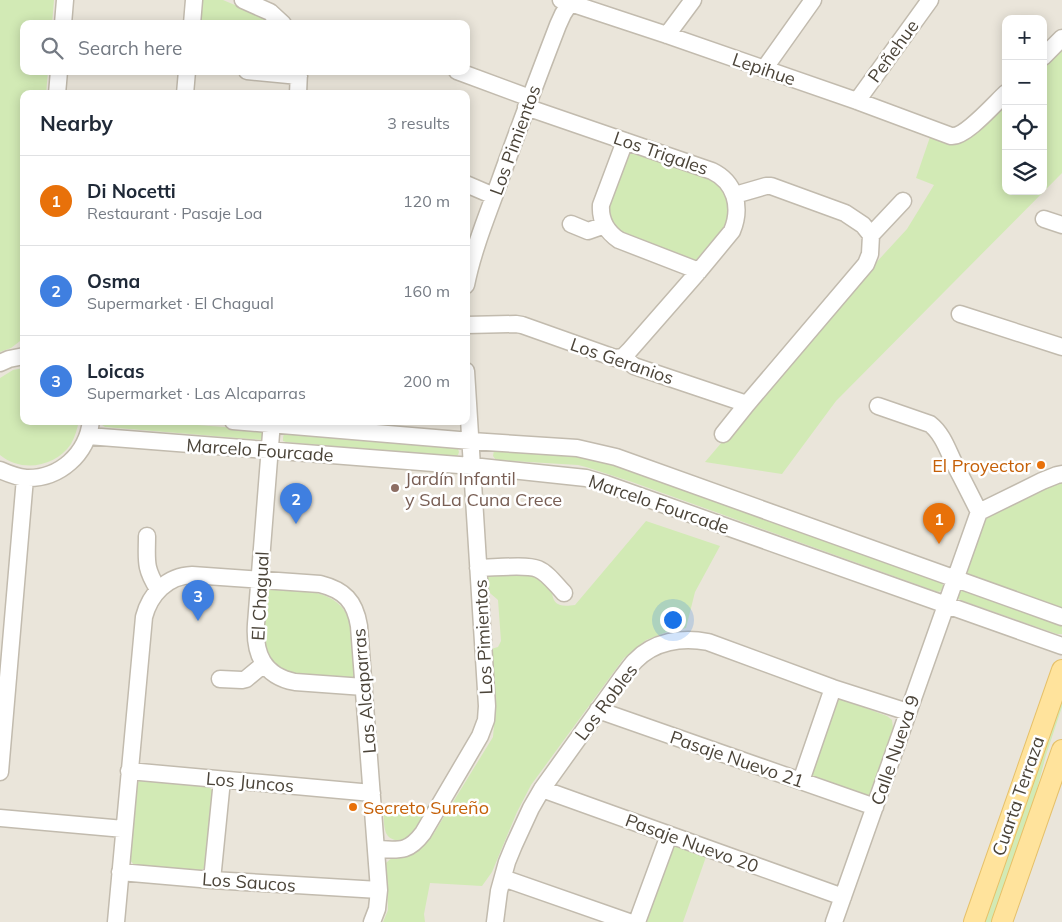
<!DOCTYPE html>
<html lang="en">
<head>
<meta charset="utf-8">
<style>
  body { margin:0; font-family:Mulish,sans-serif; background:#f2f2f3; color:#1f2937 }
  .controls { position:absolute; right:15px; top:15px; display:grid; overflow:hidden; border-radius:10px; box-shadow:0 2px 12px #0003 }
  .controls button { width:45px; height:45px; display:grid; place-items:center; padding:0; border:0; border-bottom:1px solid #e0e1e3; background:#fff; color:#1f2937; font:25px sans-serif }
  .you { position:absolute; left:672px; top:619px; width:18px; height:18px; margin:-12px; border:4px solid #fff; border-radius:50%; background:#1a73e8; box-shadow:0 0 0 8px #1a73e833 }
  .badge { display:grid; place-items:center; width:32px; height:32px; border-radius:50%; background:#fc3f1d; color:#fff; font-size:16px; font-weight:700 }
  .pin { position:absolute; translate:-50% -41px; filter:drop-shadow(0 1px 2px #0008) }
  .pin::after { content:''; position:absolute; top:26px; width:18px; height:15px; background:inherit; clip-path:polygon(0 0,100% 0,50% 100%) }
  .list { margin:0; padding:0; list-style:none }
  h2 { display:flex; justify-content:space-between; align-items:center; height:65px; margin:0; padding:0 20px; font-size:21px }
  h2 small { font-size:16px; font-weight:400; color:#747a83 }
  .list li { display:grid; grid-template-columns:32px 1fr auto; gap:15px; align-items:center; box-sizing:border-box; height:90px; padding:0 20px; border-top:1px solid #e0e1e3 }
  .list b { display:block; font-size:19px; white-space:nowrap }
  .list p { margin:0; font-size:16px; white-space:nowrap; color:#747a83 }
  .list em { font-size:16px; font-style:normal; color:#747a83 }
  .icon { flex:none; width:28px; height:28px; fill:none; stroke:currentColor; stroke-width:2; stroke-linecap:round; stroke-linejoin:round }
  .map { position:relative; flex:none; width:1062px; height:922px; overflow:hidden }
  .search { position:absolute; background:#fff; box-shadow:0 2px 12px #0003; left:20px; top:20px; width:450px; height:55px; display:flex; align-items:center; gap:12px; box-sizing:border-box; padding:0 18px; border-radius:10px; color:#747a83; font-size:19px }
  .panel { position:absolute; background:#fff; box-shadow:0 2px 12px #0003; left:20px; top:90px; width:450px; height:335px; border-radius:10px }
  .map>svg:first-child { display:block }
  .residential { fill:#eae5da; fill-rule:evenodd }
  .green { fill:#d2eab5 }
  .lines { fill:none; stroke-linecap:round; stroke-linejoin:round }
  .minor-casing { stroke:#c2bbae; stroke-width:19 }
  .major-casing { stroke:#e6c16a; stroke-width:22 }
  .minor { stroke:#fff; stroke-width:16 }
  .major { stroke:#ffe39c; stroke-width:20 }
  .food-dot { fill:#e8710a; stroke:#fff; stroke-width:2 }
  .education-dot { fill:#8d6e63; stroke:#fff; stroke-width:2 }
  .labels { text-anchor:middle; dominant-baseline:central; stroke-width:5; stroke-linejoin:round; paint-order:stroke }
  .street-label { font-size:18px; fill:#4b4439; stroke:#fff }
  .food-label { font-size:18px; fill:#c56008; stroke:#fff; text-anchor:end }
  .education-label { font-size:18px; fill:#785e54; stroke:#fff; text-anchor:start }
</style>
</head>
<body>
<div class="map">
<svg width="1062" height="922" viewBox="0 0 1062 922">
  <rect width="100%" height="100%" fill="#f6f3ec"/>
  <path class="residential" d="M0 0H1062V922H0ZM1006 19H1043V191H1006ZM24 24H466V71H24ZM24 94H466V421H24Z"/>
  <path class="green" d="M0 0H54L52 24H24V71H48L46 94H24V338L11 348 0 352Z
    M198 0H223L261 16 272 24H195Z
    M1062 49V173L836 401 782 474 705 462 861 279 907 229 934 185 916 178 930 137 954 142H961L969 139 1006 104V191H1043V68Z
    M632 153 708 178 719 185 723 191 726 196 729 209 726 225 696 260H687L615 232 606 215 627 154Z
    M24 368V421H79C77 429 75 437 71 444 55 467 22 473 0 455V378L13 370Z
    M102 421H146L262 430 263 439 262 440 105 427 102 425Z
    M286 432 457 446 459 452 458 455 455 457 286 442 283 441C283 437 283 435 286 432Z
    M494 450 573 455 596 459 942 582C944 586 943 591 938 592L632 482 586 467 578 465 496 460 493 456Z
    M1062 480V609L969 578 965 573 982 521 1036 491Z
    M646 521 720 546 695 592 686 628 667 632 646 640 624 658 531 785 517 812 492 872 482 886 430 883 424 914 425 922H383L388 910 386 863C395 853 409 854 420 848 426 845 430 838 434 833L493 737 495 714 491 649 498 647 501 641 498 600C488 591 484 590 487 577L494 572 529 571 552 584C551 603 556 608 575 605Z
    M267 588C297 590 339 587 350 622 355 638 353 658 354 676L348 680 291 677 280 671 263 649V591Z
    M962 590H964L1062 625V634H1057L960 600 958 598 959 592Z
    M833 696 887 716 892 720 893 728 868 800 812 780 807 770Z
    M1062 697V707L1046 755 1037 789 1032 814 994 922H983Z
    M142 779 209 786 213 792 207 865 200 872 135 866 129 859 135 785Z
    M383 806H428C422 816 410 845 395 840 391 839 388 837 386 833 383 825 384 814 383 806Z
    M670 841 707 854 683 922H644Z"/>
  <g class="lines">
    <defs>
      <path id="minor" d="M243 0 270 12 283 24
        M561 0 667 35 857 101 951 136C965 138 995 103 1006 93
        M63 24 65 0
        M192 24 194 0
        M667 35 693 0
        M1043 57 1062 38
        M764 69 813 0
        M247 71 299 76
        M457 71 530 98
        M57 94 59 71
        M185 94 187 71
        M298 94 299 71
        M857 101 930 0
        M526 107 712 171C735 182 742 207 732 231L699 271 629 351 623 357
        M625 141 601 205C600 220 607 232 619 240L699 271
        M466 184 494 196
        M1044 219 1062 225
        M571 224 588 231 605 225
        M871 235 903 201
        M466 285C473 250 487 216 499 183 518 130 538 77 558 25L563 14 572 0
        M960 314 1062 347
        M466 325 516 324 522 325 615 358 623 357 634 366 747 404
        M0 363 9 359 24 356
        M878 406 930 424C943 434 948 451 955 465 963 480 971 496 979 512
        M233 421 471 441 577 448 616 457 1062 617
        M272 421 256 624C254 653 263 676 295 682L364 687
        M723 434 747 404 866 264 870 254 871 235 863 225 845 213 771 186H766L735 195
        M88 436 472 466 586 478 606 484 1062 646
        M0 470C9 474 17 477 26 478 60 479 87 454 91 421
        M147 536C147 560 144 567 158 589
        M478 568C493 568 526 564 538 569 548 573 556 585 564 593
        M220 679 242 680 246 679 264 664
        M598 710 875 807
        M129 771 372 793
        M0 772 25 478
        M801 781 833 688
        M542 789 843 897
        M0 818 124 829
        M376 849C399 850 408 853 423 833L480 736 486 720 487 706 466 371
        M120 872 212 880 379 890
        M503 878 629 922
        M212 880 222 780
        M116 922 144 617C150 594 167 576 192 575L320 584C344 590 355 601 359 626L379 890 377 909 372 922
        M495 922 499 891 507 862 514 845 531 808 542 789 623 676C627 671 631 665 635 661 654 641 682 637 708 642L833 688 908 712
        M637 922 669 835
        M834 922 979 512 1042 481 1057 475 1062 474"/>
      <path id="major" d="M974 922 1062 670
        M1002 922 1062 750"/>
    </defs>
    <use href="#minor" class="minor-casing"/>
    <use href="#major" class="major-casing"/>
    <use href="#minor" class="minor"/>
    <use href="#major" class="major"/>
  </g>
  <g class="food-dot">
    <circle cx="1041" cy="465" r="5"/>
    <circle cx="353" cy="807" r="5"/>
  </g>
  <circle class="education-dot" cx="395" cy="488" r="5"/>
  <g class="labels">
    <g class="street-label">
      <text transform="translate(893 51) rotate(-54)">Peñehue</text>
      <text transform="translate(764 69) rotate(19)">Lepihue</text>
      <text transform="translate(515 140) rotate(-70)">Los Pimientos</text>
      <text transform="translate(661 153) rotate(19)">Los Trigales</text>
      <text transform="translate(622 361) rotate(19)">Los Geranios</text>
      <text transform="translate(260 450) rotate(4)">Marcelo Fourcade</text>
      <text transform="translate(659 504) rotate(19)">Marcelo Fourcade</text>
      <text transform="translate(260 596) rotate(-87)">El Chagual</text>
      <text transform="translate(483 637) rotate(-93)">Los Pimientos</text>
      <text transform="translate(364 691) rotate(-95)">Las Alcaparras</text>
      <text transform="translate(606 702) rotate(-53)">Los Robles</text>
      <text transform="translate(895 750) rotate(-71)">Calle Nueva 9</text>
      <text transform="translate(737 759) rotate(19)">Pasaje Nuevo 21</text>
      <text transform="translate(250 782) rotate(5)">Los Juncos</text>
      <text transform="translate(1018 796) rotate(-71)">Cuarta Terraza</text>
      <text transform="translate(692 843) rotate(20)">Pasaje Nuevo 20</text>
      <text transform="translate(249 882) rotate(4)">Los Saucos</text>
    </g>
    <g class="food-label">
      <text x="1031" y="465">El Proyector</text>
      <text x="363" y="807" text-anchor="start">Secreto Sureño</text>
    </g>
    <g class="education-label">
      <text x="405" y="478">Jardín Infantil<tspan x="405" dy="21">y SaLa Cuna Crece</tspan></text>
    </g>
  </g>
</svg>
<div class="controls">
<button>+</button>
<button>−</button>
<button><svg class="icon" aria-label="locate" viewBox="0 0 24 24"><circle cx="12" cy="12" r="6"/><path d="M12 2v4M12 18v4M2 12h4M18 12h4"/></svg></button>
<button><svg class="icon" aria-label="layers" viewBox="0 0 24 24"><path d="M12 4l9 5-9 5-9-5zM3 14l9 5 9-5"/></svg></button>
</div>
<div class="you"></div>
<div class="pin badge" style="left:939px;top:544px;background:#e8710a">1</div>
<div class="pin badge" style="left:296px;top:524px;background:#3f7fe0">2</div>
<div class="pin badge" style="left:198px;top:621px;background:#3f7fe0">3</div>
<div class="search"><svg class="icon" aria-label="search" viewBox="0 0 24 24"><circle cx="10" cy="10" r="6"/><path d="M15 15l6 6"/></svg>Search here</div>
<section class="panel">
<h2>Nearby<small>3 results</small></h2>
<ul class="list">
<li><span class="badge" style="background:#e8710a">1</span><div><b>Di Nocetti</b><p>Restaurant · Pasaje Loa</p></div><em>120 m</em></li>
<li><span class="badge" style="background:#3f7fe0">2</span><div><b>Osma</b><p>Supermarket · El Chagual</p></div><em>160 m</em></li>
<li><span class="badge" style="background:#3f7fe0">3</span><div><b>Loicas</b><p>Supermarket · Las Alcaparras</p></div><em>200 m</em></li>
</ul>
</section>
</div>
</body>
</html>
